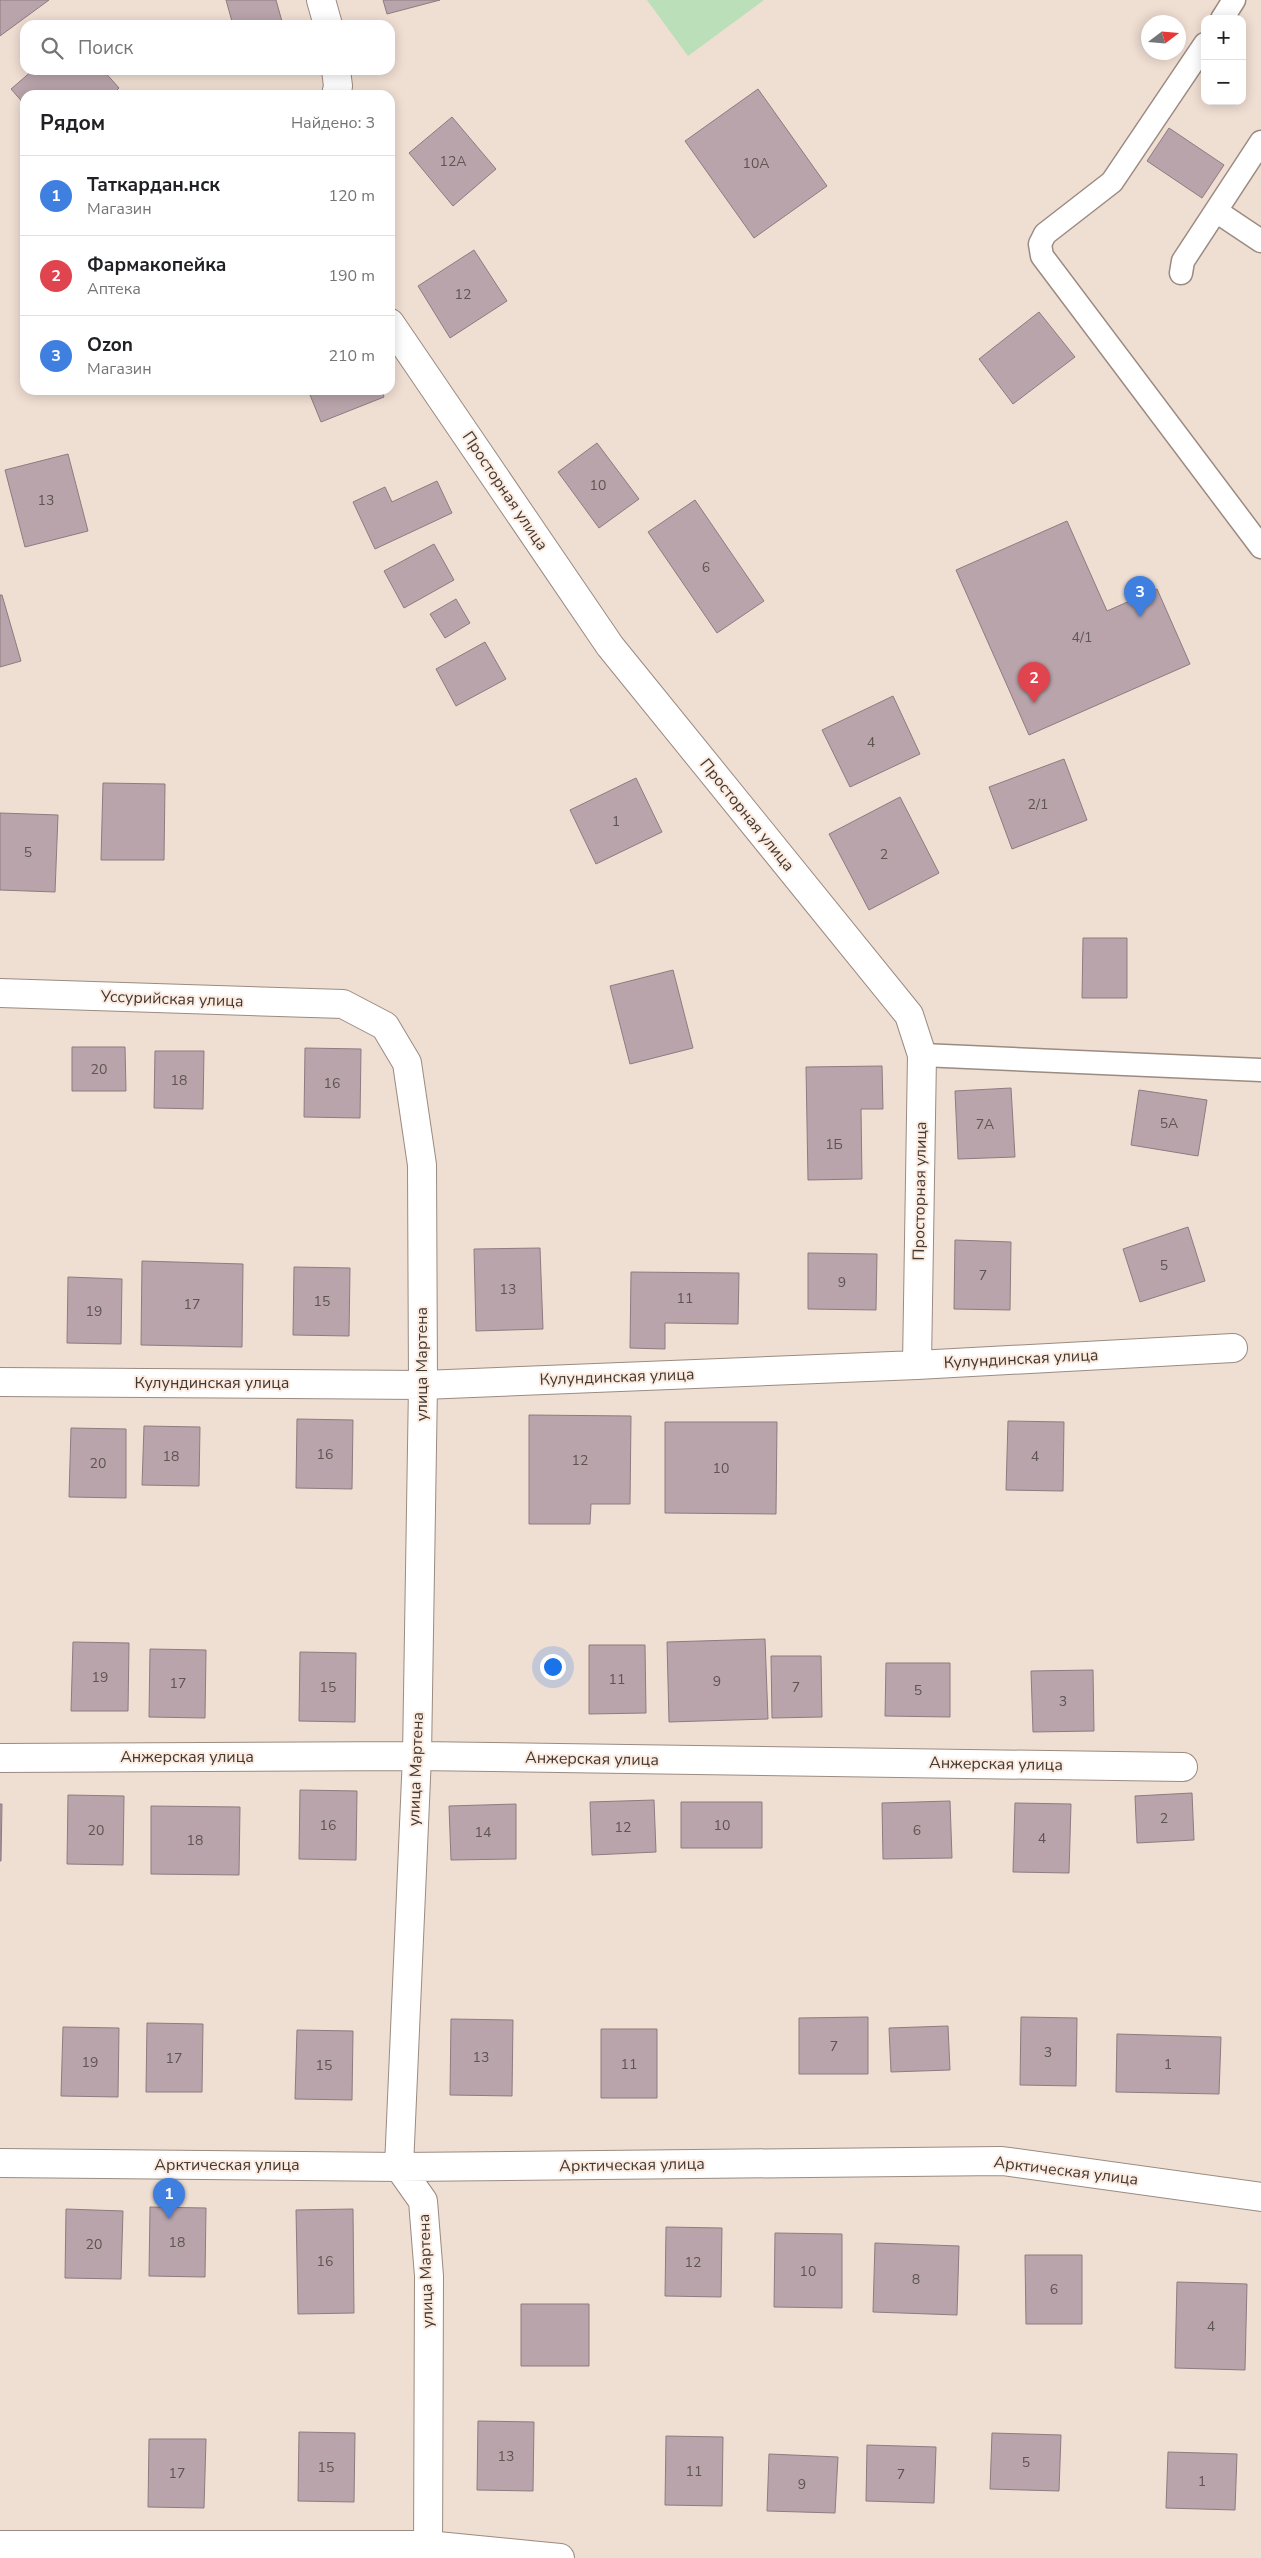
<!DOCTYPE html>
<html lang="ru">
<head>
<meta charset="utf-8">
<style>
  body { margin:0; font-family:"Nunito Sans",sans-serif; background:#f6f6f6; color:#202124 }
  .controls { position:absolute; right:15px; top:15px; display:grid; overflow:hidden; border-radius:10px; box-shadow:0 2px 12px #0003 }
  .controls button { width:45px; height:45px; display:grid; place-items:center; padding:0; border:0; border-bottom:1px solid #e0e0e0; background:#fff; color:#202124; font:25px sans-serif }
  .compass { position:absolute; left:1141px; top:15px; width:45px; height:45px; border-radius:50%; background:#fff; box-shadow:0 2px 12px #0003; rotate:74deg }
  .you { position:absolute; left:552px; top:1666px; width:18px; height:18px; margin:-12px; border:4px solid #fff; border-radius:50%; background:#1a73e8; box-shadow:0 0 0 8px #1a73e833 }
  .badge { display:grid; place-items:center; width:32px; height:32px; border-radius:50%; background:#db2777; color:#fff; font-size:16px; font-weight:700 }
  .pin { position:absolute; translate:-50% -41px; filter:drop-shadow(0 1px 2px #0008) }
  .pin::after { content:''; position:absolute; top:26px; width:18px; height:15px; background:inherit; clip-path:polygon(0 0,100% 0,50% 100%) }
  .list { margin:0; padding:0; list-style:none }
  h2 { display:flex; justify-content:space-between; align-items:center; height:65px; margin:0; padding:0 20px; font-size:21px }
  h2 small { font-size:16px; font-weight:400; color:#757577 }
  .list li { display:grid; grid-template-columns:32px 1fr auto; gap:15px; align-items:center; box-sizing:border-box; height:80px; padding:0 20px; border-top:1px solid #e0e0e0 }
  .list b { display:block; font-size:19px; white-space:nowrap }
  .list p { margin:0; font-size:16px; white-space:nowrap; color:#757577 }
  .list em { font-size:16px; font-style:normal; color:#757577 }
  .icon { flex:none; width:28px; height:28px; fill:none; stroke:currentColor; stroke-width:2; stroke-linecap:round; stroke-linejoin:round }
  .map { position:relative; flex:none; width:1261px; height:2558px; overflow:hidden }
  .search { position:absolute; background:#fff; box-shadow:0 2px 12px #0003; left:20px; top:20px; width:375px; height:55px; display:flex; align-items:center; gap:12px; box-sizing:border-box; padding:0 18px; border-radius:15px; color:#757577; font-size:19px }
  .panel { position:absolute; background:#fff; box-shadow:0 2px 12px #0003; left:20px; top:90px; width:375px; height:305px; border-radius:15px }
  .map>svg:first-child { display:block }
  .green { fill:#badfb9 }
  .building { fill:#b8a4aa; stroke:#8e7b81 }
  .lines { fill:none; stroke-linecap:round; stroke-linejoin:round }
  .service-casing { stroke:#9b8b81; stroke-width:25 }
  .minor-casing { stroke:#9b8b81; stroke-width:30 }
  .service { stroke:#fff; stroke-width:22 }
  .minor { stroke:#fff; stroke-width:28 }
  .labels { text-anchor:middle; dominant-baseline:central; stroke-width:4; stroke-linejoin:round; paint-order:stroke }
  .number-label { font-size:14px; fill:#5e5452 }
  .street-label { font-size:16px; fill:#403a35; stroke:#fdebdf }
</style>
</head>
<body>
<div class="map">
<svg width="1261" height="2558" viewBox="0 0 1261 2558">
  <rect width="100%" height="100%" fill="#efded2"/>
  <path class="green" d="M647 0H764L688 56Z"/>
  <path class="building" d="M0 0H49L0 36Z
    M226 0H276L283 25H233Z
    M383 0H440L387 14Z
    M33 70H103L119 88 112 95H25V105L11 89Z
    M758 89 827 186 754 238 685 141Z
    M452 117 496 169 453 206 409 153Z
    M1169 128 1224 165 1202 198 1147 161Z
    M474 250 507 301 450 338 418 286Z
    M1039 312 1075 357 1013 404 979 359Z
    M308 390H382L384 397 321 422Z
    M597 443 639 499 599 528 558 472Z
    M68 454 88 531 25 547 5 470Z
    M437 481 452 513 375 549 353 502 385 487 392 502Z
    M695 500 764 601 717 633 648 532Z
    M1067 521 1107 611 1157 589 1190 664 1029 735 956 570Z
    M434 544 454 580 404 608 384 571Z
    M0 595H2L21 661 0 667Z
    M456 599 470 623 445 638 430 614Z
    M485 642 506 679 456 706 436 669Z
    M893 696 920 754 850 787 822 730Z
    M1064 759 1087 820 1012 849 989 787Z
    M636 778 662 832 596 864 570 810Z
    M103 783 165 784 164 860H101Z
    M900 797 939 873 869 910 829 834Z
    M0 813 58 815 55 892 0 890Z
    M1083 938H1127V998H1082Z
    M673 970 693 1048 630 1064 610 986Z
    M72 1047H125L126 1091H72Z
    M305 1048 361 1049 360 1118 304 1117Z
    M155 1051H204L203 1109 154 1108Z
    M882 1066 883 1109H861L862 1179 808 1180 806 1067Z
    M1011 1088 1015 1157 958 1159 955 1091Z
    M1139 1090 1207 1100 1198 1156 1131 1145Z
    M1188 1227 1205 1281 1140 1302 1123 1249Z
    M955 1240 1011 1242 1010 1310 954 1309Z
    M540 1248 543 1329 476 1331 474 1249Z
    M808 1253 877 1254 876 1310 808 1309Z
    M142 1261 243 1264 242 1347 141 1345Z
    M294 1267 350 1268 349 1336 293 1335Z
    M631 1272 739 1273 738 1324 665 1323V1349L630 1348Z
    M68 1277 122 1279 121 1344 67 1343Z
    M529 1415 631 1416 630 1504H591L590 1524H529Z
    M297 1419 353 1420 352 1489 296 1488Z
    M1008 1421 1064 1422 1063 1491 1006 1490Z
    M665 1422H777L776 1514 665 1513Z
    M144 1426 200 1427 199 1486 142 1485Z
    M71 1428 126 1429V1498L69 1497Z
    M765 1639 768 1719 669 1722 667 1642Z
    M73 1642 129 1643 128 1711H71Z
    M589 1645H645L646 1713 589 1714Z
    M150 1649 206 1650 205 1718 149 1717Z
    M300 1652 356 1653 355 1722 299 1721Z
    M771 1656H821L822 1717 772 1718Z
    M886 1663H950V1717L885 1716Z
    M1093 1670 1094 1731 1033 1732 1031 1671Z
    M300 1790 357 1791 356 1860 299 1859Z
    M1192 1793 1194 1840 1137 1843 1135 1796Z
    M68 1795 124 1796 123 1865 67 1864Z
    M654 1800 656 1852 592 1855 590 1802Z
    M950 1801 952 1858 883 1859 882 1803Z
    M681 1802H762V1848H681Z
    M1015 1803 1071 1804 1069 1873 1013 1872Z
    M0 1804H2L1 1861H0Z
    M516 1804V1859L451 1860 449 1806Z
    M151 1806 240 1807 239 1875 151 1874Z
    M868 2017V2074H799V2018Z
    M1021 2017 1077 2018 1076 2086 1020 2085Z
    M451 2019 513 2020 512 2096 450 2095Z
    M147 2023 203 2024 202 2092H146Z
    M948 2026 950 2070 891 2072 889 2028Z
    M63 2027 119 2028 118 2097 61 2096Z
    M601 2029H657V2098H601Z
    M297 2030 353 2031 352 2100 295 2099Z
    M1117 2034 1221 2037 1219 2094 1116 2092Z
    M150 2207 206 2208 205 2277 149 2276Z
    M66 2209 123 2211 121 2279 65 2278Z
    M353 2209 354 2313 298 2314 296 2210Z
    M666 2227 722 2228 721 2297 665 2296Z
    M775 2233 842 2234V2308L774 2307Z
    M875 2243 959 2246 957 2315 873 2312Z
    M1025 2255H1082V2324H1026Z
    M1177 2282 1247 2284 1245 2370 1175 2368Z
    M521 2304H589V2366H521Z
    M478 2421 534 2422 533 2491 477 2490Z
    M299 2432 355 2433 354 2502 298 2501Z
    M992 2433 1061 2435 1059 2491 990 2489Z
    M666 2436 723 2437 722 2506 665 2505Z
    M149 2439H206L204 2508 148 2507Z
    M867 2445 936 2447 934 2503 866 2501Z
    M1168 2452 1237 2454 1235 2510 1166 2508Z
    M769 2454 838 2457 835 2513 767 2511Z"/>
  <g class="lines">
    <defs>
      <path id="service" d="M1222 19 1234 0
        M1205 44 1112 182 1045 234 1040 244 1042 256 1261 547
        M1216 211 1261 241
        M1181 273 1183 261 1261 142
        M922 1055 1261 1070"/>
      <path id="minor" d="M321 0 328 25
        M336 70 338 86 336 95
        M390 323 610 646 909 1015 922 1055 917 1365
        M0 993 343 1004 385 1026 407 1063 422 1165 423 1385 417 1756 399 2167 423 2201 429 2276 428 2558
        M0 1382 423 1385 917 1365 1233 1348
        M0 1758 417 1756 1183 1767
        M0 2163 399 2167 1002 2161 1261 2197
        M0 2545H427L560 2558"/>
    </defs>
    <use href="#service" class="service-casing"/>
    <use href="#minor" class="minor-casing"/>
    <use href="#service" class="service"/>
    <use href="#minor" class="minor"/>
  </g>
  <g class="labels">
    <g class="number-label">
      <text x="453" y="161">12А</text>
      <text x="756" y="163">10А</text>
      <text x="463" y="294">12</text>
      <text x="598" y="485">10</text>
      <text x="46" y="500">13</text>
      <text x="706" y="567">6</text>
      <text x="1082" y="637">4/1</text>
      <text x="871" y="742">4</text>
      <text x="1038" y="804">2/1</text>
      <text x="616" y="821">1</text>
      <text x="28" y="852">5</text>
      <text x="884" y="854">2</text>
      <text x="99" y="1069">20</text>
      <text x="179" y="1080">18</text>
      <text x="332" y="1083">16</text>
      <text x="1169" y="1123">5А</text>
      <text x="985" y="1124">7А</text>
      <text x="834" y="1144">1Б</text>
      <text x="1164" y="1265">5</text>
      <text x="983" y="1275">7</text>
      <text x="842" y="1282">9</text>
      <text x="508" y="1289">13</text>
      <text x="685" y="1298">11</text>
      <text x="322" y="1301">15</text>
      <text x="192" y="1304">17</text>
      <text x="94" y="1311">19</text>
      <text x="325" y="1454">16</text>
      <text x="171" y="1456">18</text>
      <text x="1035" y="1456">4</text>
      <text x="580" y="1460">12</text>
      <text x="98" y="1463">20</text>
      <text x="721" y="1468">10</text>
      <text x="100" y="1677">19</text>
      <text x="617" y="1679">11</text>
      <text x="717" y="1681">9</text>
      <text x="178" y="1683">17</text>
      <text x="328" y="1687">15</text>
      <text x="796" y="1687">7</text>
      <text x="918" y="1690">5</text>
      <text x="1063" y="1701">3</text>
      <text x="1164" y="1818">2</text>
      <text x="328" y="1825">16</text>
      <text x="722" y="1825">10</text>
      <text x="623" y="1827">12</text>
      <text x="96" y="1830">20</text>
      <text x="917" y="1830">6</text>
      <text x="483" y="1832">14</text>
      <text x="1042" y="1838">4</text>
      <text x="195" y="1840">18</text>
      <text x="834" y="2046">7</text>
      <text x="1048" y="2052">3</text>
      <text x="481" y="2057">13</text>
      <text x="174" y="2058">17</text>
      <text x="90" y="2062">19</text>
      <text x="629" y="2064">11</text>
      <text x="1168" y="2064">1</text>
      <text x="324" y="2065">15</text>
      <text x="177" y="2242">18</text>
      <text x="94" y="2244">20</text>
      <text x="325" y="2261">16</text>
      <text x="693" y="2262">12</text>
      <text x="808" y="2271">10</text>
      <text x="916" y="2279">8</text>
      <text x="1054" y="2289">6</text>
      <text x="1211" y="2326">4</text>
      <text x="506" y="2456">13</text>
      <text x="1026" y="2462">5</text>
      <text x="326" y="2467">15</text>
      <text x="694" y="2471">11</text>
      <text x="177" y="2473">17</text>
      <text x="901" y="2474">7</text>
      <text x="1202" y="2481">1</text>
      <text x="802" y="2484">9</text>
    </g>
    <g class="street-label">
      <text transform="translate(505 491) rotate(56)">Просторная улица</text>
      <text transform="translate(747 815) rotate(51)">Просторная улица</text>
      <text transform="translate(172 999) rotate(2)">Уссурийская улица</text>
      <text transform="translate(920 1191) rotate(-89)">Просторная улица</text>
      <text transform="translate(1021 1359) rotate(-3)">Кулундинская улица</text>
      <text transform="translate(422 1364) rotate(-90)">улица Мартена</text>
      <text transform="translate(617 1377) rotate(-2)">Кулундинская улица</text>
      <text x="212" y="1383">Кулундинская улица</text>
      <text x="187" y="1757">Анжерская улица</text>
      <text transform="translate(592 1759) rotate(1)">Анжерская улица</text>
      <text transform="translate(996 1764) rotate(1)">Анжерская улица</text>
      <text transform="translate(416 1769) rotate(-88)">улица Мартена</text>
      <text x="227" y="2165">Арктическая улица</text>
      <text transform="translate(632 2165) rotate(-1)">Арктическая улица</text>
      <text transform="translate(1066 2171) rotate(7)">Арктическая улица</text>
      <text transform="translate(426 2271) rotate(-92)">улица Мартена</text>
    </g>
  </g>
</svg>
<div class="controls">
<button>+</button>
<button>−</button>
</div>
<svg class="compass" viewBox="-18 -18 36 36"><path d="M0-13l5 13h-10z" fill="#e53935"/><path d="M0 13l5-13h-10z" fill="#757577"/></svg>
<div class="you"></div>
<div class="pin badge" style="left:169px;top:2219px;background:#3f7fe0">1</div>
<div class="pin badge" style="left:1034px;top:703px;background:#e0444e">2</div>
<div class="pin badge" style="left:1140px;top:617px;background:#3f7fe0">3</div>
<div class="search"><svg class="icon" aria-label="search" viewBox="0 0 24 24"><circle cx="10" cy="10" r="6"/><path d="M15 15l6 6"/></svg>Поиск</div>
<section class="panel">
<h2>Рядом<small>Найдено: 3</small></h2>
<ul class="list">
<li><span class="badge" style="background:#3f7fe0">1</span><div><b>Таткардан.нск</b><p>Магазин</p></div><em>120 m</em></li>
<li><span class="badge" style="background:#e0444e">2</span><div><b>Фармакопейка</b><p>Аптека</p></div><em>190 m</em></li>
<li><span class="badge" style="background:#3f7fe0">3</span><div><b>Ozon</b><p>Магазин</p></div><em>210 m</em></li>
</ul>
</section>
</div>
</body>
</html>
